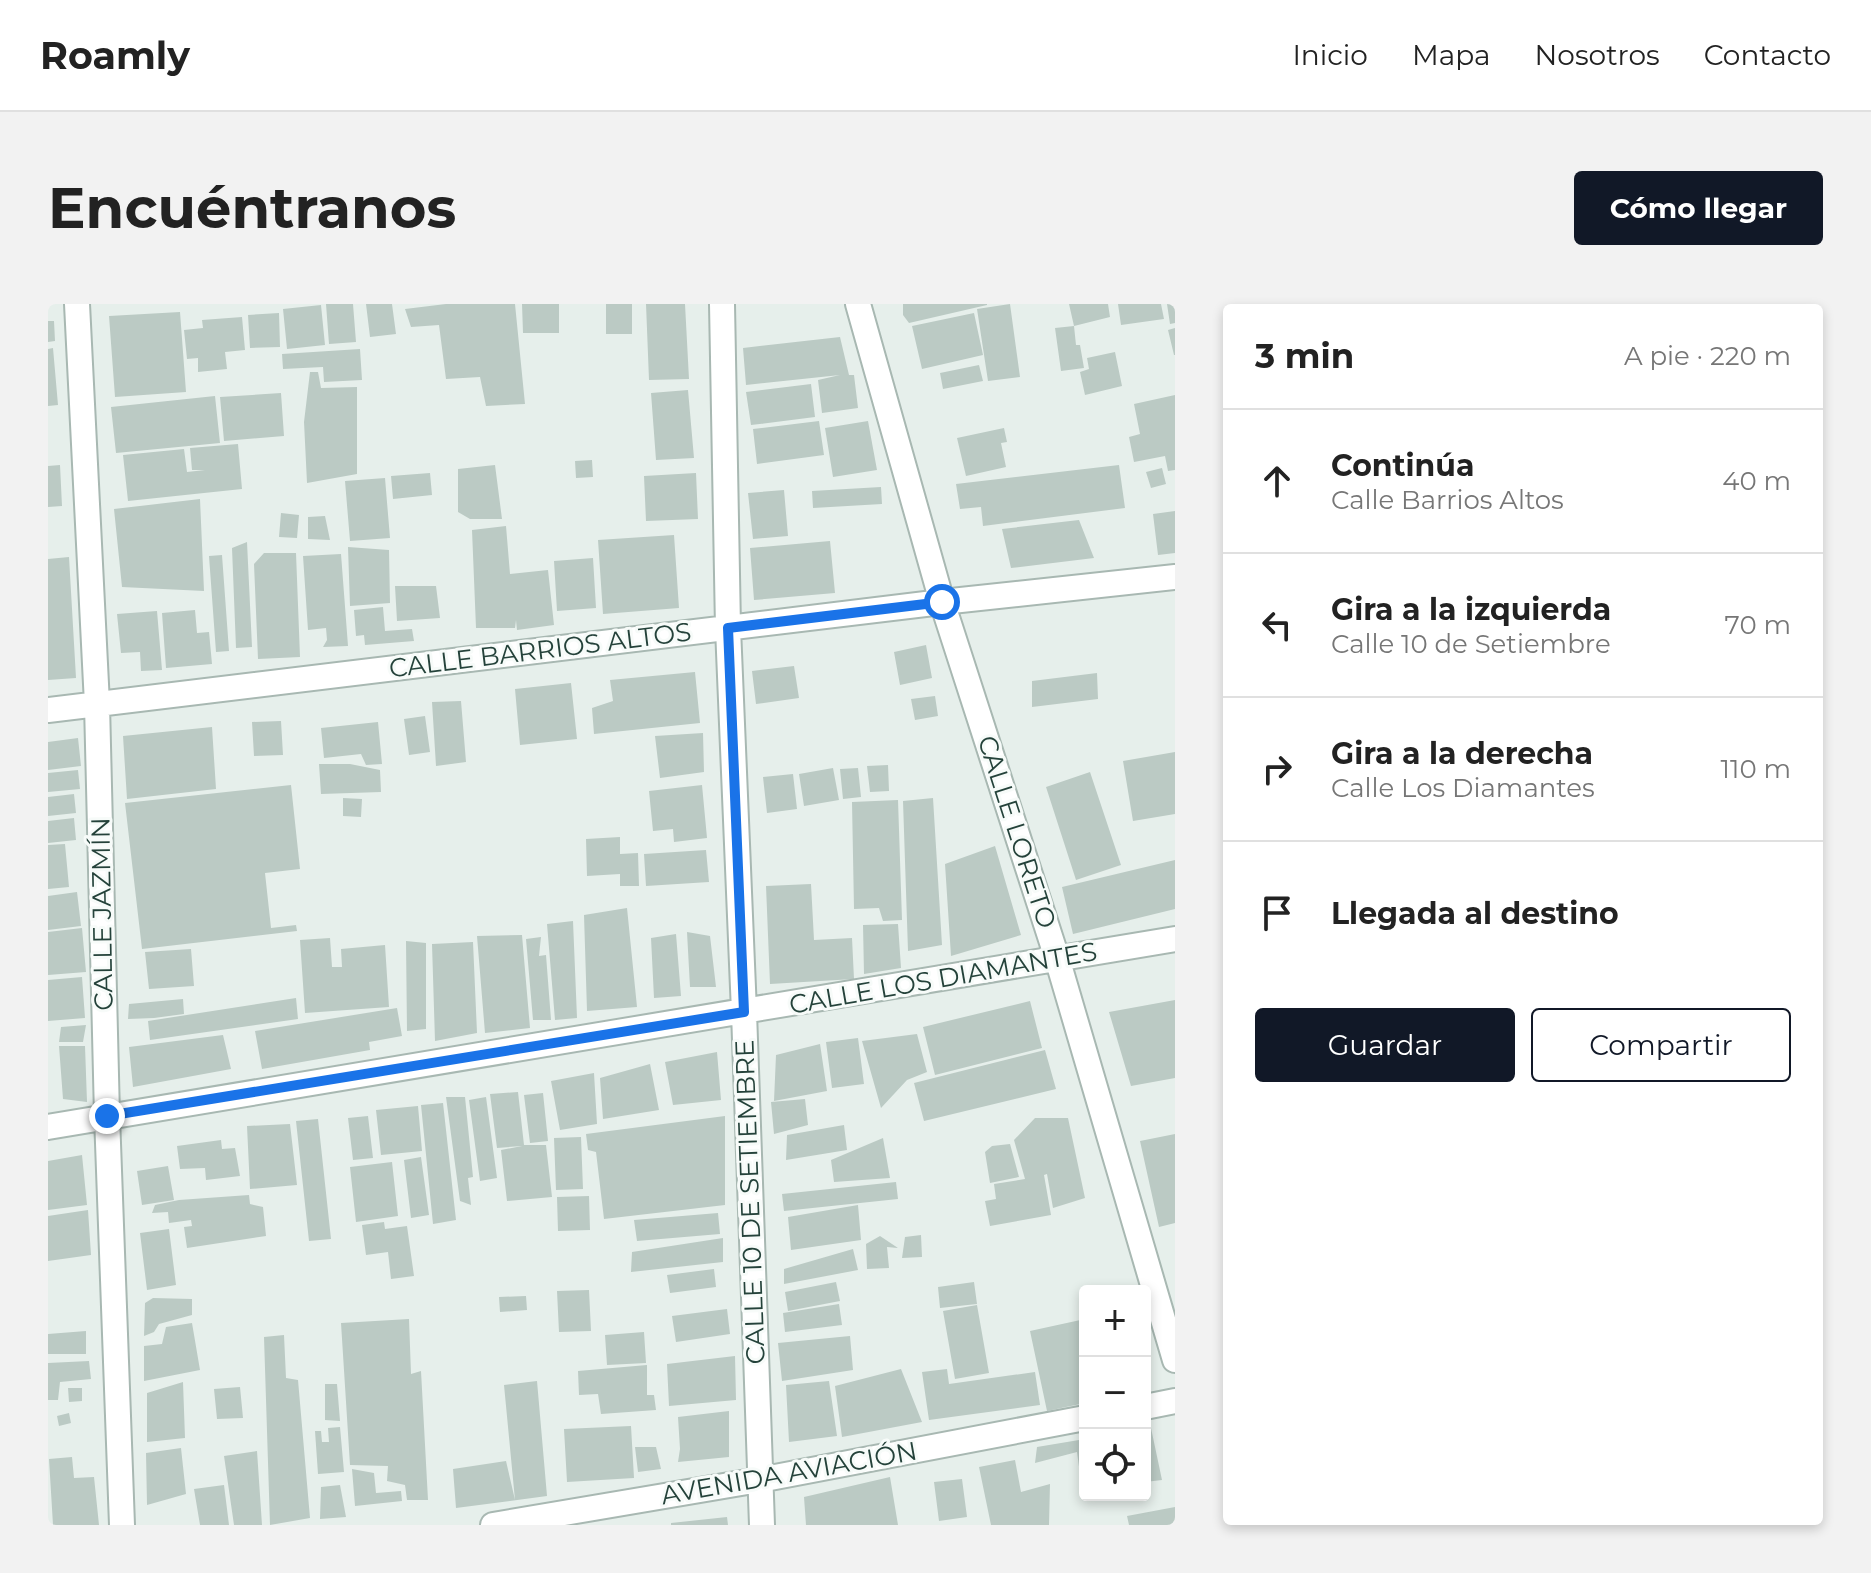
<!DOCTYPE html>
<html lang="es">
<head>
<meta charset="utf-8">
<style>
  body { margin:0; font-family:Montserrat,sans-serif; background:#f2f2f2; color:#222 }
  .controls { position:absolute; right:24px; bottom:24px; display:grid; overflow:hidden; border-radius:8px; box-shadow:0 4px 12px #0003 }
  .controls button { width:72px; height:72px; display:grid; place-items:center; padding:0; border:0; border-bottom:2px solid #e0e0e0; background:#fff; color:#222; font:40px sans-serif }
  .stop { position:absolute; width:24px; height:24px; margin:-18px; border:6px solid #1a73e8; border-radius:50%; background:#fff }
  .stop.end { background:#1a73e8; border-color:#fff; box-shadow:0 2px 8px #0008 }
  .list { margin:0; padding:0; list-style:none }
  h2 { display:flex; justify-content:space-between; align-items:center; height:104px; margin:0; padding:0 32px; font-size:34px }
  h2 small { font-size:26px; font-weight:400; color:#767676 }
  .list li { display:grid; grid-template-columns:52px 1fr auto; gap:24px; align-items:center; box-sizing:border-box; height:144px; padding:0 32px; border-top:2px solid #e0e0e0 }
  .list b { display:block; font-size:30px; white-space:nowrap }
  .list p { margin:0; font-size:26px; white-space:nowrap; color:#767676 }
  .list em { font-size:26px; font-style:normal; color:#767676 }
  .actions { display:flex; gap:16px; padding:24px 32px }
  .actions a { flex:1; padding:18px 0; border:2px solid #111827; border-radius:8px; text-align:center; font-size:28px; color:#111827 }
  .actions .main { background:#111827; color:#fff }
  .icon { flex:none; width:44px; height:44px; fill:none; stroke:currentColor; stroke-width:2; stroke-linecap:round; stroke-linejoin:round }
  .map { position:relative; flex:none; width:1127px; height:1221px; overflow:hidden; border-radius:8px }
  header { display:flex; align-items:center; gap:48px; box-sizing:border-box; height:112px; padding:0 40px; background:#fff; border-bottom:2px solid #e0e0e0 }
  header strong { font-size:38px }
  nav { display:flex; gap:44px; margin-inline-start:auto; font-size:28px }
  .intro { display:flex; align-items:center; justify-content:space-between; box-sizing:border-box; height:192px; padding:0 48px }
  h1 { margin:0; font-size:56px }
  .button { padding:20px 36px; border-radius:8px; background:#111827; color:#fff; font-size:28px; font-weight:700 }
  main { display:flex; gap:48px; padding:0 48px }
  aside { flex:1; background:#fff; border-radius:8px; box-shadow:0 4px 12px #0003 }
  .map>svg:first-child { display:block }
  .building { fill:#bbcac4 }
  .lines { fill:none; stroke-linecap:round; stroke-linejoin:round }
  .minor-casing { stroke:#a8b8b2; stroke-width:28 }
  .minor { stroke:#fff; stroke-width:24 }
  .route { stroke:#1a73e8; stroke-width:10 }
  .labels { text-anchor:middle; dominant-baseline:central; stroke-width:6; stroke-linejoin:round; paint-order:stroke }
  .street-label { font-size:26px; fill:#24423a; stroke:#f7fbf9 }
</style>
</head>
<body>
<header>
<strong>Roamly</strong>
<nav><a>Inicio</a><a>Mapa</a><a>Nosotros</a><a>Contacto</a></nav>
</header>
<div class="intro"><h1>Encuéntranos</h1><a class="button">Cómo llegar</a></div>
<main>
<div class="map">
<svg width="1127" height="1221" viewBox="0 0 1127 1221">
  <rect width="100%" height="100%" fill="#e6efeb"/>
  <path class="building" d="M278 0H305L308 38 281 40Z
    M318 0H344L348 30 322 33Z
    M398 0H467L477 100 438 102 432 73 398 75 391 21 363 23 357 5Z
    M474 0H511V29H475Z
    M558 0H584V30H558Z
    M598 0H637L641 75 601 76Z
    M855 0H939V1L861 19 855 11Z
    M962 0 972 73 940 77 929 5Z
    M1021 0H1060L1062 13 1026 22Z
    M1070 0H1113L1116 15 1073 21Z
    M1119 0H1127V19L1122 20Z
    M273 1 277 41 239 45 235 5Z
    M132 8 138 88 67 93 61 12Z
    M231 9 232 43 202 44 200 11Z
    M926 9 935 51 874 65 864 22Z
    M194 13 197 46 177 48 179 65 150 68V54L139 55 136 26 155 24 154 16Z
    M0 17H6L7 37 0 38Z
    M1026 22 1028 41H1032L1036 64 1013 67 1007 24Z
    M1127 24V51H1126L1120 26Z
    M792 33 801 71H806L810 104 774 109 770 76 792 71 698 81 695 44Z
    M5 44 10 101 0 102V45Z
    M312 45 314 76 276 78 275 63 235 65 234 50Z
    M1067 48 1074 82 1037 91 1032 68 1041 65 1039 54Z
    M931 61 935 77 895 85 892 69Z
    M262 68H270L273 84 309 83V170L259 179 256 118Z
    M763 80 767 113 703 121 698 88Z
    M640 86 646 154 608 156 603 89Z
    M233 89 236 132 176 137 172 93Z
    M1127 91V166L1120 167 1117 152 1086 158 1081 133 1092 130 1086 100Z
    M167 92 172 139 68 149 63 103Z
    M771 117 776 151 709 160 705 125Z
    M820 117 829 166 785 173 777 124Z
    M956 124 959 138 953 139 958 163 918 172 909 134Z
    M190 140 194 185 80 197 75 151 136 145 139 168 157 166H144L142 144Z
    M544 156 545 173 528 174 527 157Z
    M12 161 14 202 0 203V162Z
    M447 161 454 215H422L410 208V165Z
    M1071 161 1077 204 935 222 933 203 912 205 908 180Z
    M1114 164 1118 180 1103 184 1098 168Z
    M382 169 384 191 345 195 343 172Z
    M648 169 650 215 598 217 596 172Z
    M337 174 342 234 302 237 297 177Z
    M833 183 834 200 765 204 764 187Z
    M736 186 740 232 705 235 700 189Z
    M152 195 156 287 74 283 66 205Z
    M1127 207V249L1110 251 1105 210Z
    M233 209 251 211 249 234 231 233Z
    M277 212 282 236 260 235V213Z
    M1031 216 1046 254 963 264 954 225Z
    M458 222 462 270 500 266 506 321 469 326 468 316 467 324H428L424 226Z
    M626 231 631 304 555 310 550 236Z
    M782 237 787 289 706 296 702 244Z
    M199 238 204 343 188 344 184 244Z
    M300 243 341 246 342 299 302 302Z
    M216 249H248L252 353 210 355 206 260Z
    M293 250 300 342 275 343 279 336 278 324 260 326 255 252Z
    M174 251 181 347 168 348 161 252Z
    M21 253 28 374 0 376V255Z
    M545 254 548 304 509 307 506 257Z
    M347 282H388L392 314 349 317Z
    M335 303 337 327 364 325 366 337 317 341 316 331 308 332 306 306Z
    M147 306 149 329 161 328 164 360 118 364 114 309Z
    M109 307 114 366 93 367 92 348 73 349 69 310Z
    M878 341 884 374 852 381 846 348Z
    M746 362 751 394 708 400 704 367Z
    M647 368 652 419 546 430 544 404 565 397 562 376Z
    M1049 369 1050 395 984 403V377Z
    M523 379 529 435 472 441 467 385Z
    M887 392 890 412 867 416 863 395Z
    M413 397 418 458 388 462 384 398Z
    M377 412 382 448 361 451 356 415Z
    M233 417 235 451 206 452 204 418Z
    M330 418 334 460 318 461 313 450 276 454 273 424Z
    M164 423 168 485 79 495 75 432Z
    M655 429 656 468 612 474 607 432Z
    M30 434 33 462 0 466V438Z
    M1127 448V510L1085 517 1075 457Z
    M271 460H302L332 466 333 488 273 490Z
    M840 461 841 487 822 488 819 462Z
    M785 464 791 496 756 502 751 470Z
    M810 464 813 493 795 495 792 465Z
    M30 466 32 485 0 488V469Z
    M1042 468 1073 561 1028 576 998 483Z
    M745 470 749 505 719 509 715 473Z
    M243 481 252 565 217 569 223 624 248 621 249 627 94 645 77 499Z
    M654 481 659 534 626 538 625 525 605 527 601 487Z
    M26 490 28 509 0 512V493Z
    M295 494 314 495 313 513 295 512Z
    M885 494 894 641 860 647 855 497Z
    M850 496 854 616 835 617 831 604 806 605 804 498Z
    M26 514 28 536 0 539V517Z
    M572 533V550L590 549 591 582H572V570L539 572 538 535Z
    M17 540 21 583 0 585V541Z
    M947 542 973 631 903 652 897 560Z
    M658 546 661 578 598 582 596 550Z
    M1127 556V605L1025 630 1014 583Z
    M763 580 766 636 804 634 806 675 722 680 718 582Z
    M29 588 33 622 0 626V592Z
    M579 604 589 703 539 707 536 611Z
    M525 617 529 714 507 716 499 620Z
    M850 620 853 664 816 670 815 621Z
    M34 624 38 668 0 671V628Z
    M639 628 662 632 668 683H642Z
    M628 630 633 692 606 694 603 634Z
    M474 631 482 724 437 729 429 632Z
    M493 633 491 652 498 651 503 716H485L478 635Z
    M282 634 284 663H294L293 645 337 641 341 703 257 709 252 636Z
    M358 637 378 639V725L359 727Z
    M425 638 429 729 387 737 384 640Z
    M143 645 146 682 101 685 97 648Z
    M34 673 37 714 0 717V676Z
    M248 694 250 715 102 736 100 717Z
    M135 695 136 710 106 714 80 715 81 700Z
    M1127 696V774L1083 782 1061 708Z
    M982 697 994 744 887 771 875 723Z
    M349 704 354 732 321 738 322 746 214 765 207 727Z
    M38 721 35 738H11L13 723Z
    M869 730 879 768 859 776 833 804 814 737Z
    M175 731 183 765 85 783 81 743Z
    M810 734 816 780 784 784 778 738Z
    M772 740 779 787 726 797 728 751Z
    M11 742H37L39 798 15 795Z
    M997 746 1008 785 876 817 866 779Z
    M669 748 673 796 625 801 617 758Z
    M602 760 611 806 555 815 552 774Z
    M546 769 549 820 512 826 503 777Z
    M470 788 476 841H498L504 893 459 897 453 846 474 842 449 844 442 790Z
    M495 789 500 837 482 839 476 791Z
    M398 793H417L425 873 420 874 423 901 412 897Z
    M438 793 449 874 432 877 421 796Z
    M757 795 760 821 726 830 723 798Z
    M395 799 408 916 385 920 373 801Z
    M370 802 374 847 333 851 328 806Z
    M320 812 325 854 305 856 300 814Z
    M677 812V901L556 915 548 848 540 846 538 830Z
    M987 814H1020L1037 894 1005 904 999 870 996 871 1003 911 942 922 937 897 948 895 946 880 977 875 966 836Z
    M270 815 283 935 261 937 248 817Z
    M242 820 249 881 202 885 199 822Z
    M796 821 799 846 738 856 739 831Z
    M1127 830V919L1111 923 1092 837Z
    M533 833 535 885 508 886 506 834Z
    M835 834 842 874 786 878 783 856Z
    M173 836 174 845 187 844 192 872 158 876 157 864 132 865 129 842Z
    M962 840 971 873 942 879 937 848 944 842Z
    M34 851 39 901 0 906V857Z
    M373 853 381 911 363 914 356 856Z
    M344 858 350 912 308 918 302 863Z
    M120 862 126 896 94 901 89 867Z
    M848 878 850 895 736 907 734 890Z
    M201 891 202 900 215 903 218 932 139 944 136 923 144 922 143 916 121 919 120 908 104 909 107 901 131 896Z
    M541 892 542 926 510 927 509 893Z
    M810 901 813 936 743 946 740 913Z
    M40 906 43 951 0 957V912Z
    M670 909 672 930 589 937 586 916Z
    M336 918 337 925 359 922 366 972 343 975 340 948 318 951 314 921Z
    M121 925 128 981 99 986 92 929Z
    M873 931 874 953 854 954 857 933Z
    M832 932 850 944 839 943 841 964 819 965 818 940Z
    M675 934V958L583 968 584 948Z
    M805 945 810 966 736 980V965Z
    M666 965 668 983 622 989 619 971Z
    M788 978 792 997 740 1007 737 988Z
    M926 978 929 1000 892 1004 890 983Z
    M541 986 543 1027 511 1028 509 987Z
    M478 992 479 1006 452 1008 451 993Z
    M105 994 144 995V1011L111 1020 106 1028 96 1032 97 999Z
    M791 1000 794 1021 737 1028 735 1009Z
    M929 1001 941 1069 907 1075 895 1007Z
    M679 1005 682 1030 628 1038 624 1012Z
    M361 1015 363 1070 373 1067 380 1196H359L357 1181 339 1177 340 1162 302 1161 293 1019Z
    M1037 1015V1099L999 1107 982 1027Z
    M144 1019 152 1066 96 1077V1042L114 1040 118 1023Z
    M38 1027V1050H0V1030Z
    M596 1028 598 1059 559 1061 557 1031Z
    M236 1031 238 1074 250 1076 262 1214 222 1221 216 1033Z
    M802 1032 805 1066 734 1077 730 1039Z
    M687 1052 688 1096 621 1102 619 1060Z
    M41 1057 43 1075 12 1078 10 1096H0V1059Z
    M599 1061V1091H606L608 1106 553 1110 550 1090 531 1091 530 1067Z
    M853 1065 874 1118 794 1133 787 1082Z
    M899 1065 901 1080 987 1068 992 1101 881 1116 874 1068Z
    M489 1077 499 1192 408 1204 405 1165 458 1157 467 1196 456 1081Z
    M781 1077 789 1132 741 1138 738 1081Z
    M135 1078 137 1134 99 1138V1089Z
    M277 1080H289L292 1117 277 1116Z
    M192 1083 195 1114 169 1115 166 1085Z
    M20 1084H34V1097L21 1098Z
    M681 1107V1153L630 1158 632 1145 630 1113Z
    M21 1109 23 1119 11 1122 9 1112Z
    M583 1122 586 1174 519 1178 516 1125Z
    M292 1123 296 1168 270 1170 267 1127H273L274 1138H281L280 1124Z
    M1103 1124 1114 1176 1097 1178V1125Z
    M1037 1135V1192H1035L1029 1148 987 1159 989 1143Z
    M587 1143H608L613 1165 590 1168Z
    M133 1144 138 1190 99 1201 98 1149Z
    M209 1147 214 1221H186L176 1152Z
    M24 1153 26 1174 46 1173 51 1221H5L1 1155Z
    M967 1156 973 1188 1002 1180 1001 1221H943L931 1163Z
    M304 1165 326 1169 328 1189 353 1187 354 1197 307 1202Z
    M842 1173 850 1221H758L756 1193Z
    M914 1175 919 1213 891 1217 886 1178Z
    M176 1181 181 1221H152L146 1185Z
    M292 1181 298 1213 272 1215 273 1183Z
    M1127 1203V1221H1081L1079 1212Z
    M679 1213 680 1221H623V1219Z"/>
  <g class="lines">
    <defs>
      <path id="minor" d="M29 0 49 400 59 812 74 1221
        M674 0 680 324 696 708 714 1221
        M810 0 894 298 1009 654 1127 1056
        M0 406 894 298 1127 273
        M0 823 1127 635
        M1097 1103 1127 1097
        M445 1221 711 1176 1037 1114"/>
    </defs>
    <use href="#minor" class="minor-casing"/>
    <use href="#minor" class="minor"/>
  </g>
  <g class="lines">
    <path class="route" d="M59 812 696 708 680 324 894 298"/>
  </g>
  <g class="labels">
    <g class="street-label">
      <text transform="translate(492 346) rotate(-7)">CALLE BARRIOS ALTOS</text>
      <text transform="translate(969 528) rotate(72)">CALLE LORETO</text>
      <text transform="translate(54 610) rotate(-91)">CALLE JAZMÍN</text>
      <text transform="translate(895 674) rotate(-10)">CALLE LOS DIAMANTES</text>
      <text transform="translate(702 898) rotate(-92)">CALLE 10 DE SETIEMBRE</text>
      <text transform="translate(741 1169) rotate(-10)">AVENIDA AVIACIÓN</text>
    </g>
  </g>
</svg>
<div class="controls">
<button>+</button>
<button>−</button>
<button><svg class="icon" aria-label="locate" viewBox="0 0 24 24"><circle cx="12" cy="12" r="6"/><path d="M12 2v4M12 18v4M2 12h4M18 12h4"/></svg></button>
</div>
<div class="stop" style="left:894px;top:298px"></div>
<div class="stop end" style="left:59px;top:812px"></div>
</div>
<aside>
<h2>3 min<small>A pie · 220 m</small></h2>
<ul class="list">
<li><svg class="icon" aria-label="ahead" viewBox="0 0 24 24"><path d="M12 20V5M6 11l6-6 6 6"/></svg><div><b>Continúa</b><p>Calle Barrios Altos</p></div><em>40 m</em></li>
<li><svg class="icon" aria-label="left" viewBox="0 0 24 24"><path d="M17 20v-9H6M10 6l-5 5 5 5"/></svg><div><b>Gira a la izquierda</b><p>Calle 10 de Setiembre</p></div><em>70 m</em></li>
<li><svg class="icon" aria-label="right" viewBox="0 0 24 24"><path d="M7 20v-9h11M14 6l5 5-5 5"/></svg><div><b>Gira a la derecha</b><p>Calle Los Diamantes</p></div><em>110 m</em></li>
<li><svg class="icon" aria-label="arrive" viewBox="0 0 24 24"><path d="M6 21V4h12l-3 4 3 4H6"/></svg><div><b>Llegada al destino</b></div></li>
</ul>
<div class="actions"><a class="main">Guardar</a><a>Compartir</a></div>
</aside>
</main>
</body>
</html>
